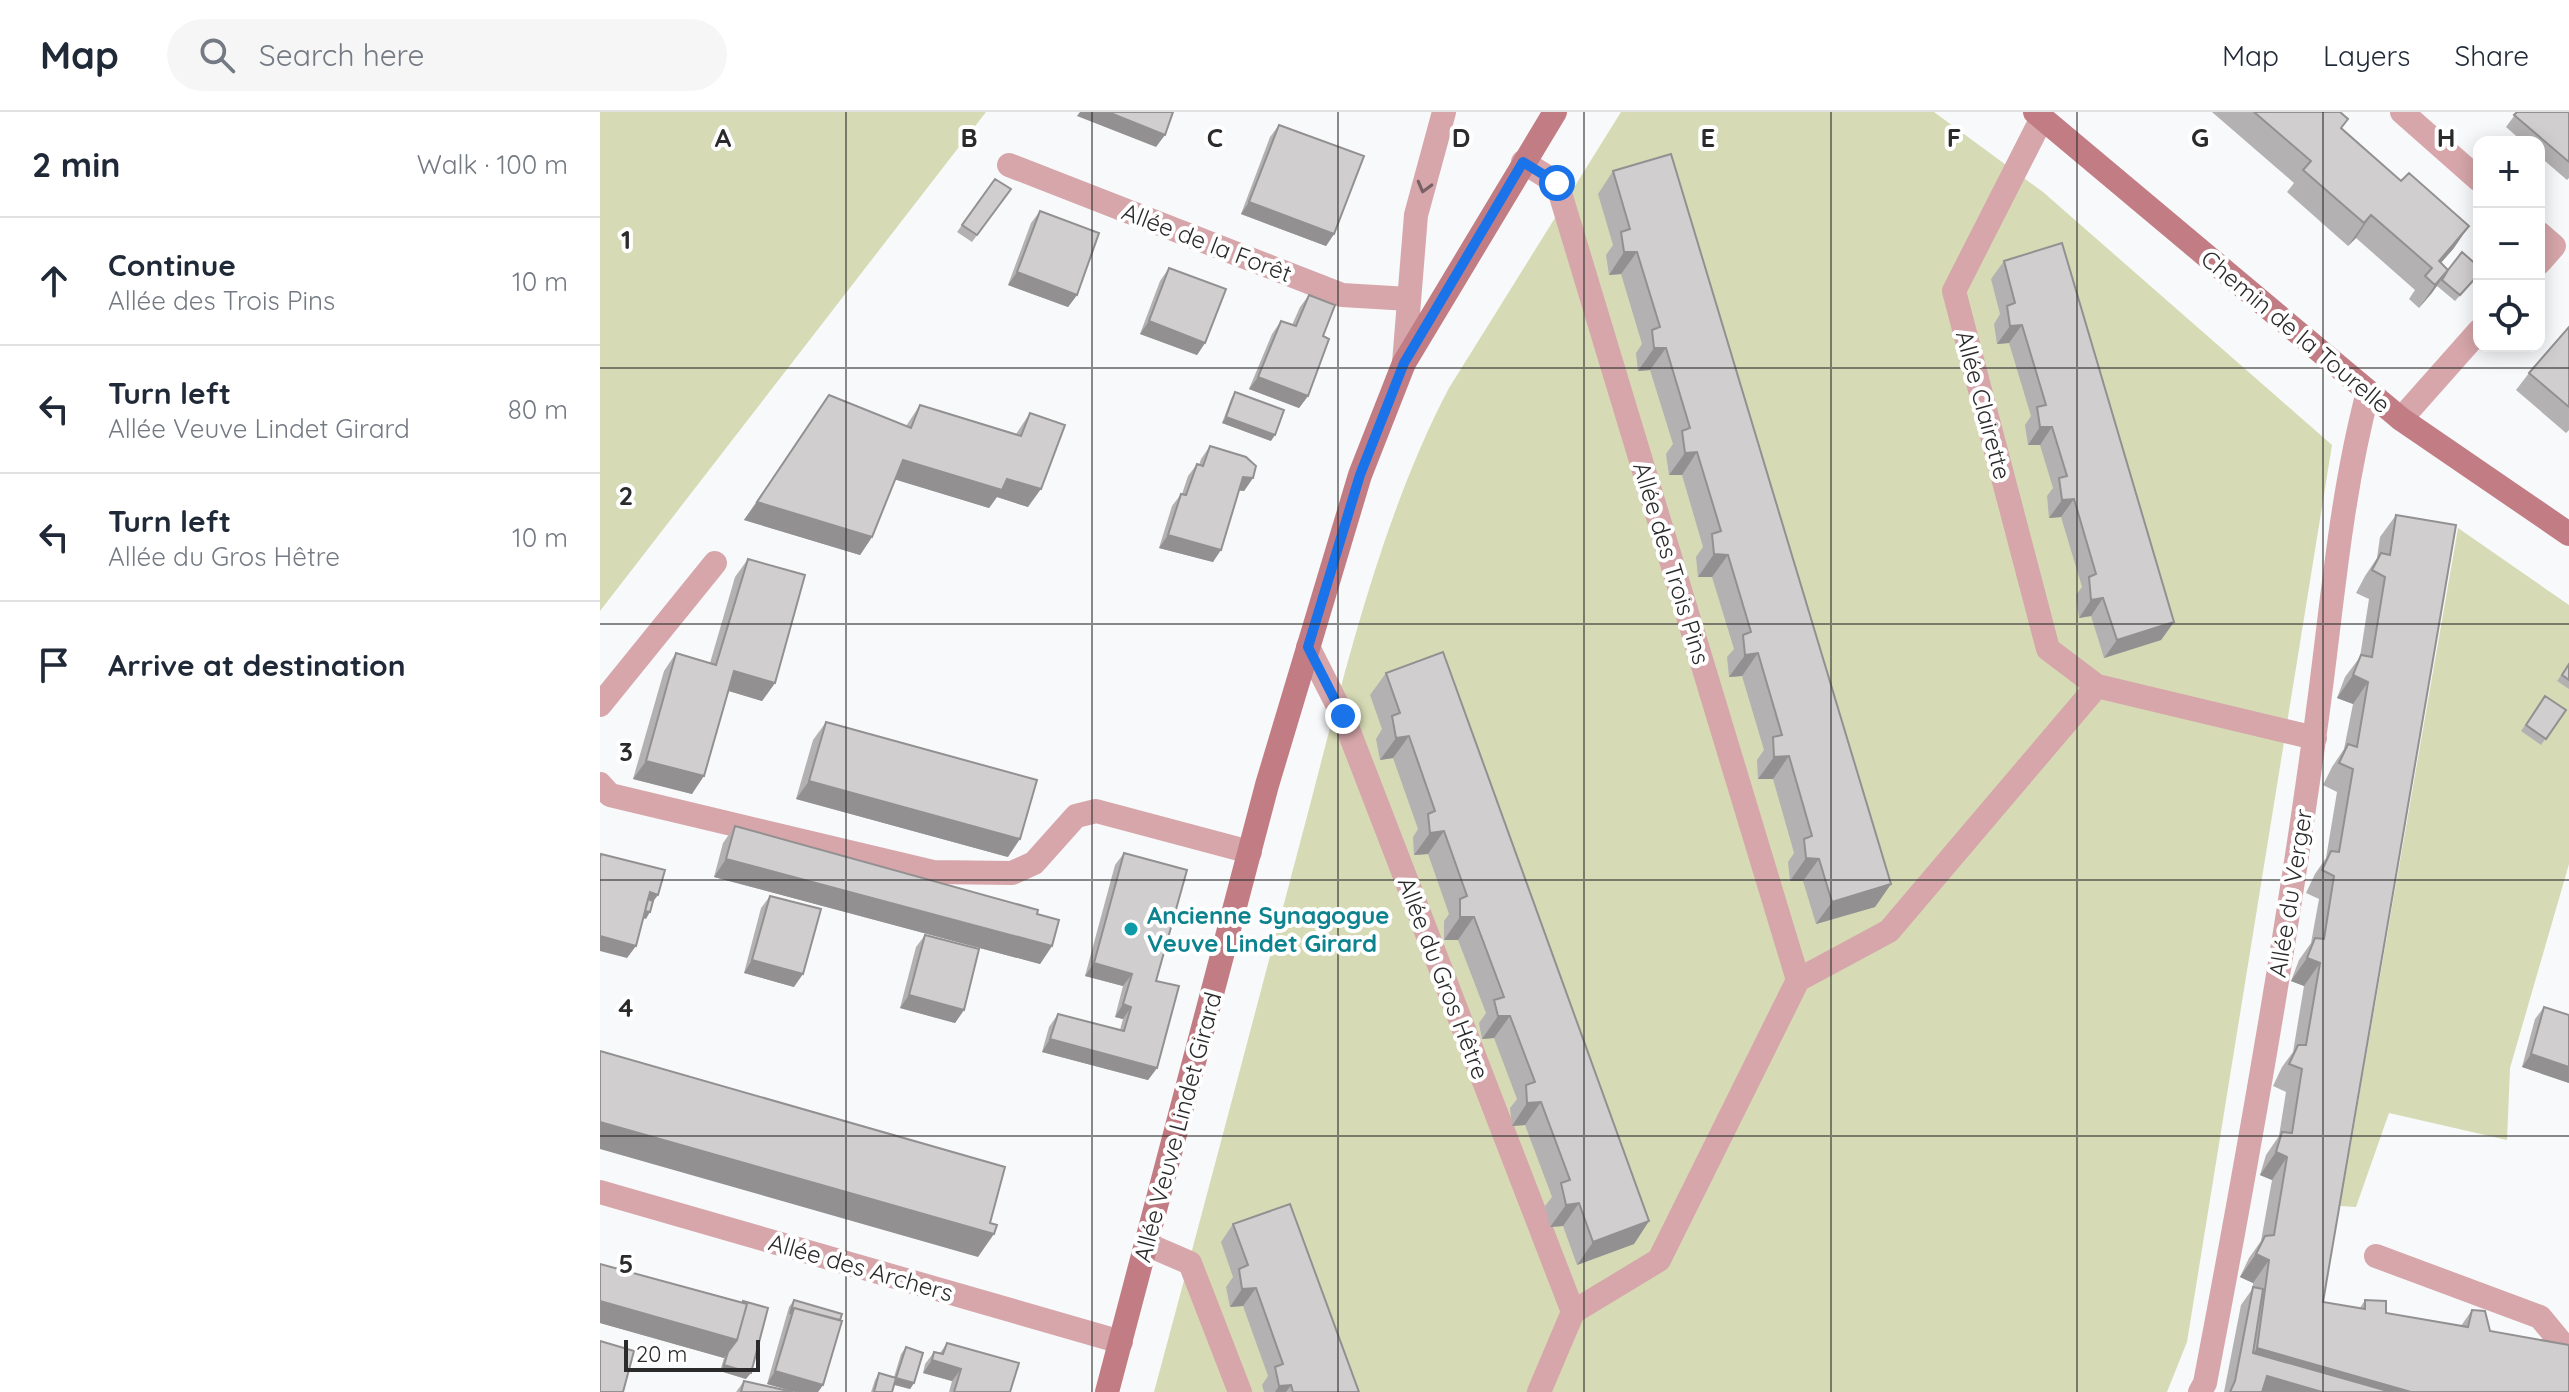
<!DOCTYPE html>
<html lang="en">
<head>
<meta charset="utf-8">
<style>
  body { margin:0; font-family:Quicksand,sans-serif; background:#f6f6f7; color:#1f2937 }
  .controls { position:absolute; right:24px; top:24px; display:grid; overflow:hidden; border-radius:16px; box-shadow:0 4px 20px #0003 }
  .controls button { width:72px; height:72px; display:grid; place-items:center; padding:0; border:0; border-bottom:2px solid #e0e1e3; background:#fff; color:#1f2937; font:40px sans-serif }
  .scale { position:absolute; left:24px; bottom:20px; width:136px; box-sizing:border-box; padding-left:8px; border:4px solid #2b2b2c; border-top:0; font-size:22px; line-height:28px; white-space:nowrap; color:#2b2b2c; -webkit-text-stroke:6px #fff; paint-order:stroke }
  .stop { position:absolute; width:24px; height:24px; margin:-18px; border:6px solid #1a73e8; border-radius:50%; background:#fff }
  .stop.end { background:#1a73e8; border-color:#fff; box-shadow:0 2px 8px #0008 }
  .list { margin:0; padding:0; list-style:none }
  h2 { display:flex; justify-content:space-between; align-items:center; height:104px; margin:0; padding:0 32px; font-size:34px }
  h2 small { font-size:26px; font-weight:400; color:#747a83 }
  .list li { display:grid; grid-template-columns:52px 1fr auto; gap:24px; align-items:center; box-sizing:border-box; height:128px; padding:0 32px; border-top:2px solid #e0e1e3 }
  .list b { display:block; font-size:30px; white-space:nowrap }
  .list p { margin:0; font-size:26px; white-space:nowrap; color:#747a83 }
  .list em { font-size:26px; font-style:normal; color:#747a83 }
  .icon { flex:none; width:44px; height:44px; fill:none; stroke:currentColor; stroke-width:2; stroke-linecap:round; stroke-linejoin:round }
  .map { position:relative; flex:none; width:1969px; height:1280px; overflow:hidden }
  header { display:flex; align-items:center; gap:48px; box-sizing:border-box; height:112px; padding:0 40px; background:#fff; border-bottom:2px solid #e0e1e3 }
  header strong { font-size:38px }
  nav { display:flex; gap:44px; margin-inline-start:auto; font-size:28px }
  .search { width:560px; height:72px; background:#f6f6f7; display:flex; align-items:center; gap:20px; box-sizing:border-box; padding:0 28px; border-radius:44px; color:#747a83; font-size:30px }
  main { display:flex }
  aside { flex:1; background:#fff }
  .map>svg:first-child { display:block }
  .green { fill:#d6dbb5 }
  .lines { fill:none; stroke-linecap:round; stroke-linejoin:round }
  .lane { stroke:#d6a6aa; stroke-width:24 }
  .street { stroke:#d6a6aa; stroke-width:24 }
  .secondary { stroke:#c27d84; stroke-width:24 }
  .wall { fill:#b4b1b2 }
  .shaded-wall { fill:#929091 }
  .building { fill:#d1cecf; stroke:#929091; stroke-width:2 }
  .oneway { stroke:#786265 }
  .route { stroke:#1a73e8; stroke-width:10 }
  .grid { fill:none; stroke:#2b2b2c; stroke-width:2; stroke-opacity:0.55 }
  .culture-dot { fill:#0f9aa8; stroke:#fff; stroke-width:3 }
  .labels { text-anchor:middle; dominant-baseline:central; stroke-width:8; stroke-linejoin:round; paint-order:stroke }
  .street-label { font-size:24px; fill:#2b2b2c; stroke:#fff }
  .culture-label { font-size:24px; font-weight:bold; fill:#0d838f; stroke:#fff; text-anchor:start }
  .grid-label { font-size:26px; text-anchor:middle; font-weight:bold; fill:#2b2b2c; stroke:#fff; stroke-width:8; stroke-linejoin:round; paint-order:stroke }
</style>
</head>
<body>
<header>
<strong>Map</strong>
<div class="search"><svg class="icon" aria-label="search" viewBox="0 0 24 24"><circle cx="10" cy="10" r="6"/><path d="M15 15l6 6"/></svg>Search here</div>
<nav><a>Map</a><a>Layers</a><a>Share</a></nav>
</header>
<main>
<aside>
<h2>2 min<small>Walk · 100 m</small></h2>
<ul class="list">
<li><svg class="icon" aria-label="ahead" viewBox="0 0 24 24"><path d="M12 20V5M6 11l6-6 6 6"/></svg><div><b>Continue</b><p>Allée des Trois Pins</p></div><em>10 m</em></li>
<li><svg class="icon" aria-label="left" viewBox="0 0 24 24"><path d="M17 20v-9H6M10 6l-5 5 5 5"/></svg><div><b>Turn left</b><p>Allée Veuve Lindet Girard</p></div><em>80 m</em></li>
<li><svg class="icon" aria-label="left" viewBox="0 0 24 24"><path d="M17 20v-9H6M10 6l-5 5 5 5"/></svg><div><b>Turn left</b><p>Allée du Gros Hêtre</p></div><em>10 m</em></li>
<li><svg class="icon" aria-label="arrive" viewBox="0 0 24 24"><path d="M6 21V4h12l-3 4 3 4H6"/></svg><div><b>Arrive at destination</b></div></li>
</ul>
</aside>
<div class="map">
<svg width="1969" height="1280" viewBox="0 0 1969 1280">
  <rect width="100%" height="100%" fill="#f8f9fb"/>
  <path class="green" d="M0 0H386L0 499Z
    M1021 0H1334L1443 80 1732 333 1587 1230 1567 1280H554C605 1091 655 901 705 712 743 568 780 407 849 276Z
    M1858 416 1969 493V752L1910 956 1907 1028 1789 1001 1756 1095 1740 1094Z"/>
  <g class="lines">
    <path class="lane" d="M1442 6 1354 179 1448 537 1497 574
      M923 50 957 71 1198 868
      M409 53 742 183 809 187
      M708 535 743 604 973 1200
      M0 593 115 451
      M0 672 10 683 333 760 412 761 434 751 476 704 496 699 650 740
      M546 1132 590 1151 640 1280
      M1776 1144 1940 1205 1969 1240
      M939 1280 973 1200 1059 1148 1198 868 1289 819 1497 574 1715 626
      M1600 1280 1605 1271C1646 1057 1684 843 1714 627 1731 511 1738 394 1768 280"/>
    <path class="street" d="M1802 0 1879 68
      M1939 121 1954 134 1939 151
      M804 251 816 103 844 0
      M1801 307 1879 219
      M0 1080 521 1230"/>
    <path class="secondary" d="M1435 0 1801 307 1969 422
      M507 1280 667 673 760 363 804 251 955 0"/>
  </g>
  <path class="wall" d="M1612 0H1740L1741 16 1854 136 1841 151 1848 158 1879 162V163L1855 189 1837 174 1819 196 1809 187 1815 178 1756 126 1748 134 1687 80 1694 71Z
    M1917 0H1969V66L1967 68 1939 44V30H1923L1906 15Z
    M679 13 734 122 726 134 641 102 670 25Z
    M1013 59 1291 772 1275 795 1216 812 1203 769H1190L1188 750 1194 741 1173 667H1158L1157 648 1164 638 1142 564 1129 565 1127 545 1134 537 1112 465H1098L1096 445 1103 435 1082 363H1069L1066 342 1073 332 1050 258 1038 259 1036 241 1042 232 1021 162 1009 163 1006 143 1013 133 998 82Z
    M395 67 411 77 372 130 357 120Z
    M440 99 477 183 468 195 408 173 431 111Z
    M1404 149 1574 510 1561 528 1504 546 1491 504 1479 506 1476 483 1482 475 1461 405 1449 406 1447 384 1453 376 1440 333H1428L1425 313 1431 304 1409 231 1397 232 1394 212 1400 202 1391 167Z
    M569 156 605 231 597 243 540 222 560 169Z
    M709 183 723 224 708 284 699 296 649 277 672 222 681 209 692 213 700 195Z
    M1969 215V318L1966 321 1916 278 1929 261Z
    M635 280 671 329 622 311 631 287Z
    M229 283 306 314 320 293 416 322 430 301 428 395 397 385 389 396 295 367 272 425 260 443 144 408Z
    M610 334 653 366 644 379 639 378 613 450 559 436 572 394 581 382H582L588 364 597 352 599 353 601 347Z
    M1796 403 1723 1190 1760 1196 1765 1188 1786 1201 1861 1214 1872 1198 1890 1219 1969 1280H1624L1641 1193 1653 1176V1171L1640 1165 1649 1146 1661 1129 1672 1068 1660 1063 1666 1043 1679 1024 1686 980 1673 974 1682 955 1693 940 1704 874 1691 869 1699 848 1711 831 1719 787 1706 781 1715 762 1726 746 1737 680 1723 673 1732 655 1744 637 1753 592 1737 586 1745 565 1760 545 1769 487 1756 481 1765 464 1777 446 1780 425Z
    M148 447 175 571 162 589 129 579 92 682 33 667 64 559 76 541 110 551 135 465Z
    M1969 552V577L1957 569Z
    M786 561 1049 1109 1034 1132 977 1153 963 1114 950 1115 945 1094 952 1085 925 1013 912 1014 910 996 917 987 894 926 882 927 879 911 886 901 858 828H844V809L849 802 828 742 814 743 813 725 818 717 793 646 780 648 776 627 782 617 770 583Z
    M1945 584 1966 598 1941 633 1921 619Z
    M226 610 408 745 196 687 213 628Z
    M135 714 437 802 452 834 440 852 114 765 123 731Z
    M524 741 556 869 557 956 548 968 442 940 449 915 458 902 520 918 523 907 515 905 523 874 485 864 515 753Z
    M170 784 194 875 144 861 161 796Z
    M325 823 364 898 355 911 300 896 316 835Z
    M1944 895 1969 903V971L1922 955 1935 907Z
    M633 1112 759 1280H664L662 1273 668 1264 643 1194 630 1195 626 1175 633 1165 621 1130Z
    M0 1152 142 1190 146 1267 120 1259 124 1246 0 1211Z
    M194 1188 223 1273 218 1280H195L167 1272 189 1195Z
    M347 1231 410 1280H349L352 1269 323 1261 325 1252 334 1240 340 1241Z
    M306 1235 314 1271 310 1277 294 1273 292 1280H271L275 1268 279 1261 294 1265 301 1242Z
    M144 1269 193 1280H136Z"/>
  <path class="shaded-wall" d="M480 0H508L565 23 556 35 477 4Z
    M649 90 734 122 726 134 641 102Z
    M1771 103 1756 126 1748 134 1764 111Z
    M1869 114 1854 136 1827 166 1839 149Z
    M1024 140H1037L1021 162 1009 163Z
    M1848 158 1832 181 1819 196 1835 173Z
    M417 160 477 183 468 195 408 173Z
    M549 209 605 231 597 243 540 222Z
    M1422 213 1409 231 1397 232 1410 214Z
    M1054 236H1066L1050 258 1038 259Z
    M658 265 708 284 699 296 649 277Z
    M626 305 675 323 671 329 622 311Z
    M1440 315H1452L1440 333H1428Z
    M1097 340 1082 363H1069L1085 341Z
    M303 348 407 367 441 377 428 395 397 385 389 396 290 366Z
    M643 365 653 366 644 379 634 378Z
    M1474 387 1461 405 1449 406 1462 388Z
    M157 390 272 425 260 443 144 408Z
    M568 423 621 438 613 450 559 436Z
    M1114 442 1128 443 1112 465H1098Z
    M1503 486 1491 504 1479 506 1491 488Z
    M1574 510 1561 528 1504 546 1517 528Z
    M1158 541 1142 564 1129 565 1145 543Z
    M134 559 175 571 162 589 122 577Z
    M1753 563 1768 570 1753 592 1737 586Z
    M809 624 793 646 780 648 796 626Z
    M1189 644 1173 667H1158L1174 645Z
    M46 649 104 664 92 682 33 667Z
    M209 669 420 727 408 745 196 687Z
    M844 719 828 742 814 743 830 721Z
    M1206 746 1219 747 1203 769H1190Z
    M126 747 452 834 440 852 114 765Z
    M1291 772 1275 795 1216 812 1232 790Z
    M50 780 58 783 49 795 44 794Z
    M43 799 50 800 46 807 39 805Z
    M860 805H874L858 828H844Z
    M0 824 36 834 27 846 0 839Z
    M1707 846 1720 851 1704 874 1691 869Z
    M152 848 203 862 194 875 144 861Z
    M494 851 532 862 523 874 485 864Z
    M309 883 364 898 355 911 300 896Z
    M523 892 531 895 523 907 515 905Z
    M898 904H910L894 926 882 927Z
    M450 927 557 956 548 968 442 940Z
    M1931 942 1969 955V971L1922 955Z
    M941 990 925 1013 912 1014 927 991Z
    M0 1010 394 1122 378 1145 0 1037Z
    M1676 1040 1687 1045 1672 1068 1660 1063Z
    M979 1091 963 1114 950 1115 966 1093Z
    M1049 1109 1034 1132 977 1153 993 1130Z
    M1656 1142 1669 1148 1653 1171 1640 1165Z
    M656 1176 643 1194 630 1195 642 1177Z
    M0 1189 137 1228 124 1246 0 1211Z
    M1657 1236 1811 1280H1656L1641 1259Z
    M332 1248 361 1257 352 1269 323 1261Z
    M124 1253 151 1261 146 1267 120 1259Z
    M175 1259 223 1273 218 1280H195L167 1272Z
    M296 1266 314 1271 310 1277 292 1272Z
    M691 1273 686 1280H675L679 1274Z"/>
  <path class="building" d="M508 0H573L565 23Z
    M1654 0H1740L1748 7 1741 16 1801 69 1809 61 1869 114 1839 149 1848 158 1835 173 1825 164 1832 156 1771 103 1764 111 1703 58 1711 49Z
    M1917 0H1969V50L1914 3Z
    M679 13 764 44 734 122 649 90Z
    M1071 42 1291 772 1232 790 1219 747 1206 746 1204 727 1212 724 1189 644 1174 645 1173 625 1182 623 1158 541 1145 543 1143 523 1151 520 1128 443 1114 442 1112 422 1121 419 1097 340 1085 341 1082 319 1090 316 1066 236H1054L1052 218 1060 215 1037 140H1024L1021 120 1030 117 1013 59Z
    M395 67 411 77 377 123 362 113Z
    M440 99 499 121 477 183 417 160Z
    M1462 131 1574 510 1517 528 1503 486 1491 488 1489 465 1496 462 1474 387 1462 388 1459 366 1467 364 1452 315H1440L1437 295 1446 293 1422 213 1410 214 1407 194 1415 191 1404 149Z
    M1862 140 1879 155V162L1860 183 1842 168 1848 158Z
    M569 156 626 177 605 231 549 209Z
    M709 183 735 193 723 224 729 227 708 284 658 265 681 209 696 214Z
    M1969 215V295L1929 261Z
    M635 280 684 298 675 323 626 305Z
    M229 283 311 316 320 293 421 324 430 301 465 313 441 377 407 367 402 378 303 348 272 425 157 390Z
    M610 334 646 345 656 354 653 366 643 365 621 438 568 423 581 382 586 383 597 352 603 354Z
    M1796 403 1856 413 1723 1190 1765 1197V1188L1786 1189V1201L1868 1215 1872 1198 1885 1199 1890 1219 1969 1233V1280H1811L1657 1236 1669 1148 1656 1142 1665 1124 1674 1123 1687 1045 1676 1040 1682 1020 1692 1021 1702 957 1689 952 1698 933H1706L1720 851 1707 846 1715 826 1724 827 1734 764 1722 758 1731 739 1739 740 1753 657 1739 651 1748 632 1757 635 1768 570 1753 563 1761 543 1772 545 1785 465 1772 458 1781 441 1790 443Z
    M148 447 205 463 175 571 134 559 104 664 46 649 76 541 116 553Z
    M843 540 1049 1109 993 1130 979 1091 966 1093 961 1071 970 1068 941 990 927 991 926 973 935 970 910 904H898L894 888 904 885 874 805H860V787L867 784 844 719 830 721 828 702 835 699 809 624 796 626 792 604 800 601 786 561Z
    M1969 552V568L1962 563Z
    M1945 584 1966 598 1946 627 1926 613Z
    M226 610 437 668 420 727 209 669Z
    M135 714 438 798 437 802 459 808 452 834 126 747Z
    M524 741 587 758 556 869 579 874 557 956 450 927 458 902 524 919 531 895 523 892 532 862 494 851Z
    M1 742 65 758 58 783 50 780 36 834 0 824V746Z
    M170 784 221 797 203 862 152 848Z
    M48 787 53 789 50 800 45 799Z
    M325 823 379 837 364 898 309 883Z
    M1944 895 1969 903V955L1931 942Z
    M0 939 405 1055 390 1111 397 1113 394 1122 0 1010Z
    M690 1092 759 1280H693L691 1273 679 1274 675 1255 683 1252 656 1176 642 1177 639 1157 648 1153 633 1112Z
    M0 1152 147 1192 137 1228 0 1189Z
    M1653 1175 1663 1177 1653 1241 1791 1280H1722L1667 1264 1662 1280H1630L1635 1269Z
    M194 1188 242 1202 240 1208 194 1196 190 1202Z
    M143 1189 168 1196 151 1261 124 1253 128 1240 137 1228 147 1192 143 1191Z
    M194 1196 242 1209 223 1273 175 1259Z
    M0 1229 34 1239 23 1280H0Z
    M347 1231 419 1251 410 1280H354L361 1257 332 1248 334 1240 343 1242Z
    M306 1235 323 1241 314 1271 296 1266Z
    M279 1261 296 1266 292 1280H274Z
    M144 1269 193 1280H141Z"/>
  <defs><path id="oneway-chevron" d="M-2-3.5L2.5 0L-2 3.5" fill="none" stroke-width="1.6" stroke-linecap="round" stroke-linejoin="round" transform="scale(2)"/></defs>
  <use class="oneway" href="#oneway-chevron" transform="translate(824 75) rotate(105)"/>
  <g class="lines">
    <path class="route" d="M743 604 708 535 760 363 804 251 923 50 957 71"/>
  </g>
  <path class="grid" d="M246 0V1280M492 0V1280M738 0V1280M984 0V1280M1231 0V1280M1477 0V1280M1723 0V1280M0 256H1969M0 512H1969M0 768H1969M0 1024H1969"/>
  <circle class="culture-dot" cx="531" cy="817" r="8"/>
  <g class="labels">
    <g class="street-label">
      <text transform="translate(607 130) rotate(21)">Allée de la Forêt</text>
      <text transform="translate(1696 219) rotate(40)">Chemin de la Tourelle</text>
      <text transform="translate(1384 293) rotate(75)">Allée Clairette</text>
      <text transform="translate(1072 451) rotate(73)">Allée des Trois Pins</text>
      <text transform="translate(1690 781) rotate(-81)">Allée du Verger</text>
      <text transform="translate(844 866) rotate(69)">Allée du Gros Hêtre</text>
      <text transform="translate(577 1015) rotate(-75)">Allée Veuve Lindet Girard</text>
      <text transform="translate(261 1155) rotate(16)">Allée des Archers</text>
    </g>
    <g class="culture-label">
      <text x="547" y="803">Ancienne Synagogue<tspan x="547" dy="28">Veuve Lindet Girard</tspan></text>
    </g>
  </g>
  <g class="grid-label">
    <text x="123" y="35">A</text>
    <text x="369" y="35">B</text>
    <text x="615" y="35">C</text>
    <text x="861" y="35">D</text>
    <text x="1108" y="35">E</text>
    <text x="1354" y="35">F</text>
    <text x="1600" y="35">G</text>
    <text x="1846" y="35">H</text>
    <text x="26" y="137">1</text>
    <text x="26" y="393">2</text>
    <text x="26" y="649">3</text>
    <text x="26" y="905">4</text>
    <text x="26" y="1161">5</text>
  </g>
</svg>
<div class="controls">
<button>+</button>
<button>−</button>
<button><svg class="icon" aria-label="locate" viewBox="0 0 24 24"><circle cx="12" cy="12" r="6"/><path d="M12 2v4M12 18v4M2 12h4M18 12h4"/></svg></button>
</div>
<div class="scale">20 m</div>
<div class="stop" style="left:957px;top:71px"></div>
<div class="stop end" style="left:743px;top:604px"></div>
</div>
</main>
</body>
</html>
